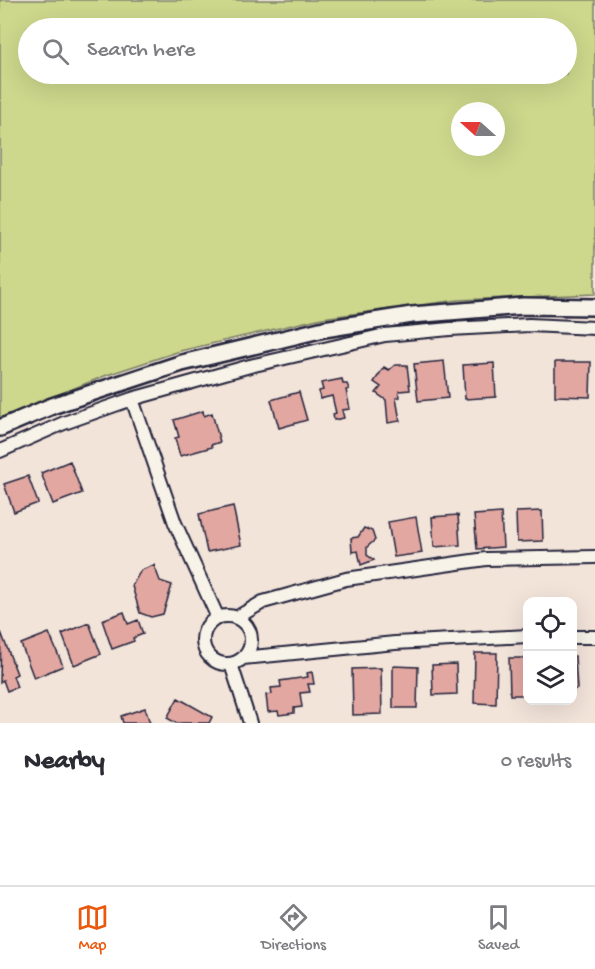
<!DOCTYPE html>
<html lang="en">
<head>
<meta charset="utf-8">
<style>
  body { margin:0; font-family:"Gochi Hand",sans-serif; background:#f7f7f7; color:#2b2b33 }
  .controls { position:absolute; right:18px; bottom:18px; display:grid; overflow:hidden; border-radius:12px; box-shadow:0 6px 24px #0002 }
  .controls button { width:54px; height:54px; display:grid; place-items:center; padding:0; border:0; border-bottom:2px solid #e1e1e2; background:#fff; color:#2b2b33; font:30px sans-serif }
  .compass { position:absolute; left:451px; top:102px; width:54px; height:54px; border-radius:50%; background:#fff; box-shadow:0 6px 24px #0002; rotate:291deg }
  .list { margin:0; padding:0; list-style:none }
  h2 { display:flex; justify-content:space-between; align-items:center; height:78px; margin:0; padding:0 24px; font-size:26px }
  h2 small { font-size:20px; font-weight:400; color:#7c7c81 }
  .icon { flex:none; width:33px; height:33px; fill:none; stroke:currentColor; stroke-width:2; stroke-linecap:round; stroke-linejoin:round }
  .map { position:relative; flex:none; width:595px; height:723px; overflow:hidden }
  .search { position:absolute; background:#fff; box-shadow:0 6px 24px #0002; left:18px; right:18px; top:18px; height:66px; display:flex; align-items:center; gap:15px; box-sizing:border-box; padding:0 21px; border-radius:33px; color:#7c7c81; font-size:22px }
  .sheet { height:162px; background:#fff }
  nav { display:flex; justify-content:space-around; align-items:center; box-sizing:border-box; height:84px; border-top:2px solid #e1e1e2; background:#fff; font-size:16px; color:#7c7c81 }
  nav a { display:grid; justify-items:center; gap:3px }
  nav .on { color:#ea580c }
  .map>svg:first-child { display:block }
  .green { fill:#cdd88c; stroke:#787d64; stroke-width:1.5; fill-rule:evenodd }
  .building { fill:#e2a7a1; stroke:#22223b; stroke-width:1.5 }
  .lines { fill:none; stroke-linecap:round; stroke-linejoin:round }
  .minor-casing { stroke:#22223b; stroke-width:16 }
  .tertiary-casing { stroke:#22223b; stroke-width:20 }
  .minor { stroke:#f7f3e8; stroke-width:12 }
  .tertiary { stroke:#f7f3e8; stroke-width:15 }
</style>
</head>
<body>
<div class="map">
<svg width="595" height="723" viewBox="0 0 595 723">
  <rect width="100%" height="100%" fill="#f3e4da"/>
  <filter id="ink" filterUnits="userSpaceOnUse"><feTurbulence type="fractalNoise" baseFrequency=".0167" numOctaves="2"/><feDisplacementMap in="SourceGraphic" scale="12" xChannelSelector="R" yChannelSelector="G"/><feConvolveMatrix kernelMatrix="1 2 1 2 8 2 1 2 1" color-interpolation-filters="sRGB"/></filter>
  <g filter="url(#ink)">
    <path class="green" d="M0 0H595V294L458 300 322 318 180 351 107 375 0 418ZM28 28H566V74H28ZM460 111H496V147H460Z"/>
    <path class="building" d="M444 361 448 398 418 401 414 364Z
      M555 362H591L590 397 555 396Z
      M494 363 496 397 465 399 463 365Z
      M395 365H407L410 390 399 391 400 397 396 398 400 421 388 423 386 400 376 393 381 387 374 382 384 367 389 370Z
      M342 379 343 384H347L349 389 346 390 350 409 342 410 344 418 334 420 333 414 336 413 332 396 320 399 319 391 323 390 321 383Z
      M299 392 307 420 279 428 271 400Z
      M203 411 204 416 212 413 220 442 211 445 212 447 180 456 175 438 179 437 174 420Z
      M70 461 82 493 53 504 41 473Z
      M28 476 38 503 14 512 4 484Z
      M233 506 241 545 207 552 199 514Z
      M542 511 543 541 517 542 516 512Z
      M501 513 503 547 477 549 474 515Z
      M458 515 460 545 434 547 432 517Z
      M416 517 422 553 394 557 388 522Z
      M364 528 372 531 375 540 367 547V555L374 560 361 565 358 551 352 552 351 538 358 537Z
      M154 565 160 581 172 585 163 614 151 617 140 613 132 586 141 570Z
      M124 612 128 624 138 620 143 634 133 638 134 641 112 649 102 620Z
      M89 623 101 654 74 665 62 634Z
      M1 632 17 674 13 676 17 687 7 691 3 680 0 682Z
      M49 633 63 666 34 678 21 644Z
      M475 653H497L496 704 474 703Z
      M572 656H575L577 689 572 690Z
      M509 658H528V695H510Z
      M456 664 457 694 433 695 432 665Z
      M393 666 418 667 417 708H393Z
      M381 668 382 714 353 715 352 669Z
      M312 672 314 684H308L310 692 300 693 302 707 294 708V713L279 715 278 711 268 712 266 695 272 694 271 688 281 687 280 681 308 677 307 673Z
      M178 698 212 717 209 723H176L167 718Z
      M145 708 150 723H123L121 716Z"/>
    <g class="lines">
      <defs>
        <path id="minor" d="M132 399 175 523 218 618
          M0 451 64 423 132 399 250 366 385 335 450 329 529 325 595 328
          M203 640a24 24 0 1 1 48 0a24 24 0 1 1-48 0Z
          M236 618 263 602 346 579 486 559 595 557
          M572 637H595
          M243 658 395 643 528 636
          M231 664 250 723"/>
        <path id="tertiary" d="M0 428 52 406 182 363 324 329 412 315 523 306 595 307"/>
      </defs>
      <use href="#minor" class="minor-casing"/>
      <use href="#tertiary" class="tertiary-casing"/>
      <use href="#minor" class="minor"/>
      <use href="#tertiary" class="tertiary"/>
    </g>
  </g>
</svg>
<div class="controls">
<button><svg class="icon" aria-label="locate" viewBox="0 0 24 24"><circle cx="12" cy="12" r="6"/><path d="M12 2v4M12 18v4M2 12h4M18 12h4"/></svg></button>
<button><svg class="icon" aria-label="layers" viewBox="0 0 24 24"><path d="M12 4l9 5-9 5-9-5zM3 14l9 5 9-5"/></svg></button>
</div>
<svg class="compass" viewBox="-18 -18 36 36"><path d="M0-13l5 13h-10z" fill="#e53935"/><path d="M0 13l5-13h-10z" fill="#7c7c81"/></svg>
<div class="search"><svg class="icon" aria-label="search" viewBox="0 0 24 24"><circle cx="10" cy="10" r="6"/><path d="M15 15l6 6"/></svg>Search here</div>
</div>
<section class="sheet">
<h2>Nearby<small>0 results</small></h2>
<ul class="list">
</ul>
</section>
<nav>
<a class="on"><svg class="icon" aria-label="map" viewBox="0 0 24 24"><path d="M3 6l6-2 6 2 6-2v14l-6 2-6-2-6 2zM9 4v14M15 6v14"/></svg>Map</a>
<a><svg class="icon" aria-label="directions" viewBox="0 0 24 24"><path d="M12 3l9 9-9 9-9-9zM9 14v-3h6M13 9l2 2-2 2"/></svg>Directions</a>
<a><svg class="icon" aria-label="saved" viewBox="0 0 24 24"><path d="M7 4h10v16l-5-4-5 4z"/></svg>Saved</a>
</nav>
</body>
</html>
